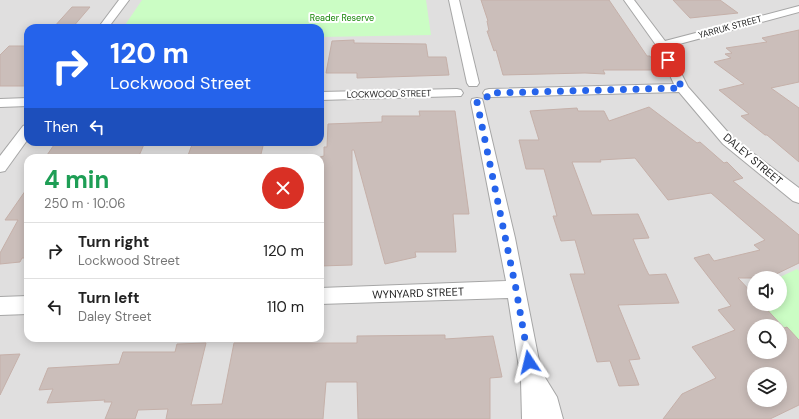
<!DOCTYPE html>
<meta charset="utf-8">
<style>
body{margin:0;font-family:"DM Sans",sans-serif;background:#f6f6f6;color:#222;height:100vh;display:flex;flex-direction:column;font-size:15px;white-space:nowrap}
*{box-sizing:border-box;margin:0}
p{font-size:13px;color:#767676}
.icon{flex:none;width:22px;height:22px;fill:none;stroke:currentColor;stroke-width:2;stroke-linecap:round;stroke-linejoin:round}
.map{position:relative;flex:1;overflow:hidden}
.drawer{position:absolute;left:24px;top:154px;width:300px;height:188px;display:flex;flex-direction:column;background:#fff;border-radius:12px;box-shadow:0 2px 10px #0003}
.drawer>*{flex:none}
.hud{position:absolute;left:24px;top:24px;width:300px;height:122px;border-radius:12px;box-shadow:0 2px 10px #0003;background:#2563eb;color:#fff;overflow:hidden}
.controls{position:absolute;left:747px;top:271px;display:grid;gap:8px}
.controls a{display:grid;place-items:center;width:40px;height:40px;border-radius:50%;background:#fff;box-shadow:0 2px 10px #0003;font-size:20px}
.pin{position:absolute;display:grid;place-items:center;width:34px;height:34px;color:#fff;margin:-17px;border-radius:8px;box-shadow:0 2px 6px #0006}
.me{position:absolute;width:44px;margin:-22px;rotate:350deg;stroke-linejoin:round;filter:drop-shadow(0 0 3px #0008)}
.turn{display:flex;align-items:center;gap:14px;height:84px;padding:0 20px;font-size:18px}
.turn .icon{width:52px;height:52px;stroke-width:2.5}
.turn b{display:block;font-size:28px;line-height:34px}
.then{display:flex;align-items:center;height:38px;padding:0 20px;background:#0003;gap:8px;font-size:15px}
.round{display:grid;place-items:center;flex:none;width:42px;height:42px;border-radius:21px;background:#f6f6f6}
.headline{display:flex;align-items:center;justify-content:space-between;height:68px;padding:0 20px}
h1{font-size:24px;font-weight:700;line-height:30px;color:#1e9e55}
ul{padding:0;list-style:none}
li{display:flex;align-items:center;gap:12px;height:56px;padding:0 20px;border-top:1px solid #e0e0e0}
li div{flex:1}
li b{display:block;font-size:15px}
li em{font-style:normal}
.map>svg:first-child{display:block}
.residential{fill:#e0dfdf;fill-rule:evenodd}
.park{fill:#cbfdc4}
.building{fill:#cbbeba;stroke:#c5b0a9;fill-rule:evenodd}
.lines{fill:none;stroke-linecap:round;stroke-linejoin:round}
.minor-casing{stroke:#a6a6a6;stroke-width:2}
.minor{fill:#fff;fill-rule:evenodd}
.route{stroke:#2563eb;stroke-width:7;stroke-dasharray:0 12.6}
.labels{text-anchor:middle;stroke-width:4;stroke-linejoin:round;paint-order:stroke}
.far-park-label{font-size:9px;fill:#148505;stroke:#fff}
.far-street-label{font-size:9px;fill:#222;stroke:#fff}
.street-label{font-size:11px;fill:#222;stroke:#fff}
</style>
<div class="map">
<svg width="799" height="419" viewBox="0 0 799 419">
<rect width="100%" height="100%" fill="#f2ede8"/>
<path class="residential" d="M0 0H799V419H0ZM28 28H320V142H28ZM28 158H320V338H28ZM754 278H780V304H754ZM754 326H780V352H754ZM754 374H780V400H754Z"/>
<g class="park">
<polygon points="142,0 426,0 431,35 320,37 320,28 123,28"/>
<polygon points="797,269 799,271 799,342 761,304 780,304 780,278 778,278"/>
</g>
<g class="building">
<polygon points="481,0 609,0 647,56 650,56 659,70 603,70 605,74 585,73 503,75 496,50 494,51 487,31 489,31 487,21 488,21"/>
<polygon points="673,0 720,0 738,13 690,18"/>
<polygon points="72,7 90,7 72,28 53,28"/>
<polygon points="799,30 799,82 771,88 799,108 799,162 767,135 765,135 741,116 749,114 719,90 744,84 714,62 731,58 725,54 732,53 726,48 767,42 762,38"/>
<polygon points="354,40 354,43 426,44 428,57 446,57 449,75 357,78 357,73 326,73 332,41"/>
<polygon points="9,46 28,46 28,86 0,86 0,55"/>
<path d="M649 107 697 143 700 142 724 163 727 162 743 178 733 181 799 235V263L768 278H738L754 295V304H762L784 328 787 327 799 340V405L770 419H663L682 394 716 378 692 347 735 330 718 310 731 306 694 258 709 254 714 261 760 250 754 245 765 240 711 193 668 200 635 158 600 160 601 162H572L592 215 638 214 649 238 633 239 645 267 649 275 666 274 679 303 618 305 640 359 629 360 639 385 619 386 610 361 597 362 570 274H585L575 240 561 241 553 216H557L544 169H526L519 140H539L530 111 577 108 578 111H604L609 121ZM754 326H780V352H754ZM754 374H780V400H754Z"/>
<polygon points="419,111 455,111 469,214 453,214 456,252 415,252 416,257 385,264 354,150 352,150 352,265 320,266 320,157 324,156 324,147 327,147 328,124 382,122 382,116 420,116"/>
<polygon points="56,142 145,142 138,158 45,158"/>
<polygon points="193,142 264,142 260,158 187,158"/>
<polygon points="28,187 28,258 22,258 20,262 0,264 0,253 18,220 5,220"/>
<polygon points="445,335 445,339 493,336 502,377 490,378 490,419 358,419 357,382 326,382 323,419 166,419 168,409 138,410 135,419 105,419 112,402 104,402 105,400 47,403 53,389 39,390 48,368 119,364 123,352 175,352 177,344 206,343 191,405 222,404 234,343 357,343 357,336"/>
<polygon points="20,354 0,395 0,355"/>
</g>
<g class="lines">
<g class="minor-casing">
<g id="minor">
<polygon points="119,0 129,0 108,28 98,28"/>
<polygon points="449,0 459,0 479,83 477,86 469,86 467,83"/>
<polygon points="624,0 634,0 665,41 799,6 799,12 668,47 688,87 733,138 799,188 799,203 793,201 723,144 679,92 489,97 485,96 483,93 485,90 489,89 674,84 656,45"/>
<polygon points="457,89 461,90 463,93 461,96 320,100 320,92"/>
<polygon points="28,98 28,106 0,107 0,99"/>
<polygon points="477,98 482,99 483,102 515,238 541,371 557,397 563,419 522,419 521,380 508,298 320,304 320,288 506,281 471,102 472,99"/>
<polygon points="28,124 28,139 5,171 0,172 0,156 23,126"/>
<polygon points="28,296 28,314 0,315 0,297"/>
</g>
</g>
<use href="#minor" class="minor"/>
</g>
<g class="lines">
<polyline class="route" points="529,362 516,289 477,102 486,99 489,93 682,88 668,60"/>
</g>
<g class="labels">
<g class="far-park-label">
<text x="342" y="21">Reader Reserve</text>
</g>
<g class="far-street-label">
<text transform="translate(730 27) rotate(-15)" y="3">YARRUK STREET</text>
<text transform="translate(389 94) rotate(-1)" y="3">LOCKWOOD STREET</text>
</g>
<g class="street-label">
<text transform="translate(753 159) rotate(40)" y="4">DALEY STREET</text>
<text transform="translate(418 293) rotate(-2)" y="4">WYNYARD STREET</text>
</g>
</g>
</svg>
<div class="controls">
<a><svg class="icon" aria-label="sound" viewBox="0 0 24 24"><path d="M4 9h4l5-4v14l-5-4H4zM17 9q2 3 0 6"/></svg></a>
<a><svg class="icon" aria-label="search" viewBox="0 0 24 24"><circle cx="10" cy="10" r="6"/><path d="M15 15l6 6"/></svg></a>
<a><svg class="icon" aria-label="layers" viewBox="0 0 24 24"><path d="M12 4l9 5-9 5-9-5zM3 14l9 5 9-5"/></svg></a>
</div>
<div class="pin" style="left:668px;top:60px;background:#d93025"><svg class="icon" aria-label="arrive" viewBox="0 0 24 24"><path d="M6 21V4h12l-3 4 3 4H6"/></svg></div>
<svg class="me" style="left:529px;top:362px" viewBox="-20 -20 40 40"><path d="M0-17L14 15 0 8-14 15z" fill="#2563eb" stroke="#fff" stroke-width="4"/></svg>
<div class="hud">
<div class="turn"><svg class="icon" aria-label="right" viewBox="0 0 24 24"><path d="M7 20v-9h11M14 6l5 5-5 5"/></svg><div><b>120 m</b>Lockwood Street</div></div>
<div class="then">Then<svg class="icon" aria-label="left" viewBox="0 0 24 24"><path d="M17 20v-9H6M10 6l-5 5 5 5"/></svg></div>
</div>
<section class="drawer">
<div class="headline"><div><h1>4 min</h1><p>250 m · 10:06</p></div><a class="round" style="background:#d93025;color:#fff"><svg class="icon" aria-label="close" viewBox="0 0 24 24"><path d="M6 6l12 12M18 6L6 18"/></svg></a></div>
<ul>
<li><svg class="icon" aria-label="right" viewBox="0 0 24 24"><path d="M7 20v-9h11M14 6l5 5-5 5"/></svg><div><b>Turn right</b><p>Lockwood Street</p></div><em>120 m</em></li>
<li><svg class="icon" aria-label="left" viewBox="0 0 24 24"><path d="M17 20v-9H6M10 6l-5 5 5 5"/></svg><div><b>Turn left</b><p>Daley Street</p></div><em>110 m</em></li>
</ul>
</section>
</div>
